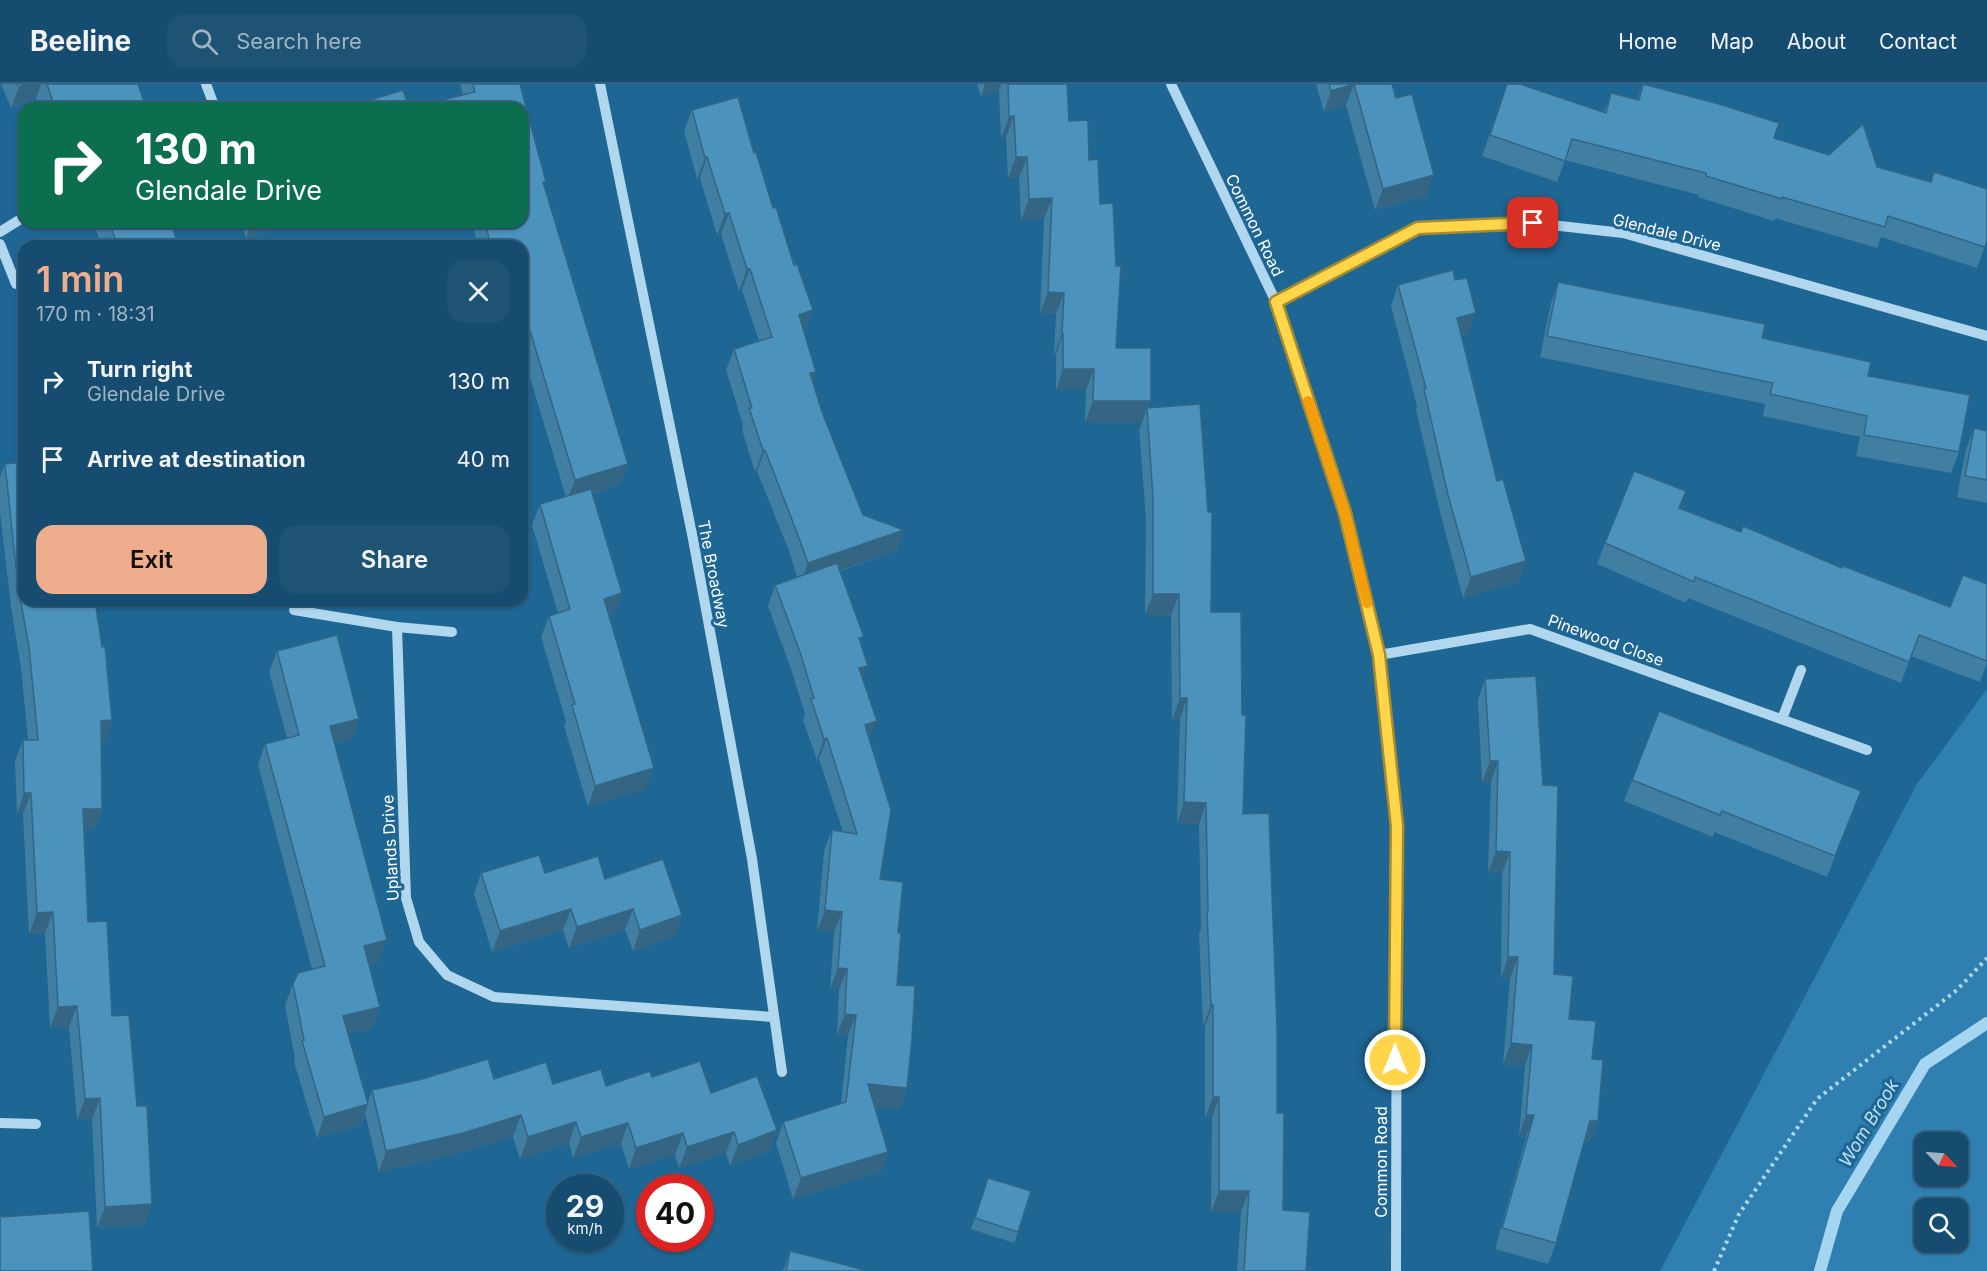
<!DOCTYPE html>
<meta charset="utf-8">
<style>
body{margin:0;font-family:Inter,sans-serif;background:#1f5374;color:#f1f3f6;height:100vh;display:flex;flex-direction:column;font-size:22px;white-space:nowrap}
*{box-sizing:border-box;margin:0}
p{font-size:20px;color:#9eb4c3}
.icon{flex:none;width:33px;height:33px;fill:none;stroke:currentColor;stroke-width:2;stroke-linecap:round;stroke-linejoin:round}
.map{position:relative;flex:1;overflow:hidden}
.details{position:absolute;left:18px;top:156px;width:510px;height:366px;display:flex;flex-direction:column;background:#164c6f;border-radius:18px;box-shadow:0 2px 4px #0004,0 0 0 2px #356382}
.details>*{flex:none}
.guide{position:absolute;left:18px;top:18px;width:510px;height:126px;border-radius:18px;box-shadow:0 2px 4px #0004,0 0 0 2px #356382;background:#0b6e4f;color:#fff;overflow:hidden}
.needle{width:39px;rotate:115deg}
.fabs{position:absolute;left:1914px;top:1048px;display:grid;gap:12px}
.fabs a{display:grid;place-items:center;width:54px;height:54px;border-radius:12px;background:#164c6f;box-shadow:0 2px 4px #0004,0 0 0 2px #356382;font-size:30px}
.speed{position:absolute;left:546px;top:1090px;display:flex;gap:12px;font-size:30px;font-weight:700;text-align:center}
.speed>*{display:grid;place-content:center;width:78px;height:78px;border-radius:50%;background:#164c6f;box-shadow:0 2px 4px #0004,0 0 0 2px #356382;line-height:1}
.speed small{font-size:15px;font-weight:400}
.speed .limit{border:9px solid #d22;background:#fff;color:#111}
.pin{position:absolute;display:grid;place-items:center;width:51px;height:51px;color:#fff;margin:-26px;border-radius:12px;box-shadow:0 3px 9px #0006}
.me{position:absolute;width:66px;margin:-33px;rotate:0deg;stroke-linejoin:round;filter:drop-shadow(0 0 4px #0008)}
.turn{display:flex;align-items:center;gap:21px;height:126px;padding:0 18px;font-size:27px}
.turn .icon{width:78px;height:78px;stroke-width:2.5}
.turn b{display:block;font-size:42px;line-height:51px}
.round{display:grid;place-items:center;flex:none;width:63px;height:63px;border-radius:18px;background:#1f5374}
.summary{display:flex;align-items:center;justify-content:space-between;height:102px;padding:0 18px}
h1{font-size:36px;font-weight:600;line-height:45px;color:#eead8d}
.action{display:flex;gap:12px;margin-top:auto;padding:12px 18px}
.action a{flex:1;height:69px;border-radius:18px;background:#eead8d;color:#111;font-size:24px;font-weight:600;line-height:69px;text-align:center}
.action a+a{background:#1f5374;color:#f1f3f6}
ul{padding:0;list-style:none}
li{display:flex;align-items:center;gap:18px;height:78px;padding:0 18px}
li div{flex:1}
li b{display:block;font-size:22px}
li em{font-style:normal}
header{display:flex;align-items:center;gap:36px;box-sizing:border-box;height:84px;padding:0 30px;background:#164c6f;border-bottom:2px solid #356382}
header strong{font-size:28px}
nav{display:flex;gap:33px;margin-inline-start:auto;font-size:21px}
.search{width:420px;height:54px;background:#1f5374;display:flex;align-items:center;gap:15px;box-sizing:border-box;padding:0 21px;border-radius:18px;color:#9eb4c3;font-size:22px}
.map>svg:first-child{display:block}
.green{fill:#2f80b0;fill-rule:evenodd}
.lines{fill:none;stroke-linecap:round;stroke-linejoin:round}
.stream{stroke:#a5d5f0;stroke-width:12}
.path{stroke:#b1d7ee;stroke-width:4;stroke-dasharray:3 4.5;stroke-linecap:butt}
.minor{stroke:#b1d7ee;stroke-width:10}
.wall{fill:#407ea2}
.shaded-wall{fill:#346684}
.building{fill:#4b92bc;stroke:#346684;stroke-width:1.5}
.route-casing{stroke:#a68a30;stroke-width:15}
.route{stroke:#ffd54a;stroke-width:10}
.slow{stroke:#f59e0b;stroke-width:10}
.labels{text-anchor:middle;stroke-width:6;stroke-linejoin:round;paint-order:stroke}
.street-label{font-size:16px;fill:#fff;stroke:#1e6694}
.water-label{font-size:18px;font-style:italic;fill:#bde1f5;stroke:#1e6694}
</style>
<header>
<strong>Beeline</strong>
<div class="search"><svg class="icon" aria-label="search" viewBox="0 0 24 24"><circle cx="10" cy="10" r="6"/><path d="M15 15l6 6"/></svg>Search here</div>
<nav><a>Home</a><a>Map</a><a>About</a><a>Contact</a></nav>
</header>
<div class="map">
<svg width="1987" height="1187" viewBox="0 0 1987 1187">
<rect width="100%" height="100%" fill="#1e6694"/>
<path class="green" d="M1987 605V1187H1660L1917 700ZM1924 1059H1958V1092H1924ZM1924 1125H1958V1158H1924Z"/>
<g class="lines">
<polyline class="stream" points="1820,1187 1837,1127 1925,980 1987,939"/>
<polyline class="path" points="1714,1187 1739,1130 1817,1015 1957,906 1987,874"/>
<g class="minor">
<polyline points="206,0 215,24"/>
<polyline points="600,0 693,455 752,775 782,988"/>
<polyline points="1171,0 1276,218 1345,429 1379,571 1397,742 1396,1187"/>
<polyline points="0,148 24,133"/>
<polyline points="0,160 16,200"/>
<polyline points="1276,218 1418,144 1533,139 1623,149 1987,252"/>
<polyline points="294,526 397,543 452,548"/>
<polyline points="397,543 406,814 419,858 447,891 494,913 773,933"/>
<polyline points="1379,571 1530,545 1867,666"/>
<polyline points="1782,635 1801,586"/>
<polyline points="0,1039 36,1040"/>
</g>
</g>
<g class="wall">
<polygon points="1,0 138,0 146,24 40,24 36,14 11,24"/>
<polygon points="460,0 520,0 544,103 628,380 620,401 592,410 614,530 609,532 646,705 588,723 564,642 566,637 541,553 549,532 558,529 532,441 540,420 566,413 522,267 522,162 478,162 472,138 522,138 463,11"/>
<polygon points="977,0 1067,0 1069,37 1089,76 1100,120 1116,264 1148,323 1211,528 1243,730 1277,1029 1283,1126 1306,1187 1237,1187 1241,1128 1211,1128 1212,1034 1205,1034 1205,942 1203,942 1199,849 1201,845 1199,740 1177,739 1180,635 1172,636 1171,532 1145,531 1146,435 1139,345 1142,339 1085,338 1086,306 1056,306 1056,271 1054,271 1056,230 1040,229 1044,135 1021,136 1019,94 1008,94 1006,53 1001,54 999,6 981,12"/>
<polygon points="1316,0 1392,0 1426,112 1375,126 1346,21 1324,28"/>
<polygon points="1507,0 1604,28 1611,9 1637,16 1643,0 1774,54 1829,71 1877,83 1987,156 1977,184 1881,153 1877,164 1775,134 1774,137 1698,113 1699,111 1565,76 1557,98 1482,72"/>
<polygon points="692,26 754,69 773,124 813,226 805,247 804,247 812,297 822,328 863,431 904,446 896,467 840,487 861,560 863,595 869,657 880,795 898,849 897,901 907,1004 899,1025 875,1022 888,1068 881,1088 793,1115 776,1059 783,1038 841,1020 848,951 837,951 839,906 830,905 834,848 817,847 824,767 832,746 843,748 819,675 817,676 803,636 805,630 792,588 768,522 775,501 797,493 789,467 757,387 755,388 742,346 743,341 726,286 734,265 759,257 742,206 739,207 721,150 717,151 700,94 697,95 684,47"/>
<polygon points="93,138 170,138 176,154 173,162 102,162"/>
<polygon points="241,138 300,138 246,154"/>
<polygon points="1558,198 1762,254 1868,292 1959,368 1951,389 1856,372 1860,353 1763,332 1765,320 1540,273 1551,219"/>
<polygon points="1398,201 1468,250 1462,252 1497,397 1526,477 1518,498 1463,514 1441,432 1416,326 1417,322 1391,222"/>
<polygon points="1974,344 1987,347 1987,419 1957,413 1966,365"/>
<polygon points="5,380 112,636 104,657 101,658 102,725 95,746 84,746 88,838 112,932 137,1022 152,1120 144,1141 97,1144 92,1035 77,1036 69,943 50,944 45,849 29,850 23,730 17,730 15,677 23,656 28,656 21,584 11,523 0,428 0,393"/>
<polygon points="1680,424 1741,448 1842,484 1950,523 1987,500 1987,579 1980,598 1911,572 1901,599 1688,514 1686,519 1597,480 1605,459"/>
<polygon points="277,567 359,635 351,656 335,660 379,877 369,880 380,923 372,944 348,950 368,1018 372,1006 494,995 553,1000 606,1002 652,993 711,1009 777,1046 769,1067 730,1082 726,1069 679,1084 675,1071 629,1085 621,1060 573,1074 569,1059 520,1075 513,1053 455,1070 379,1088 365,1029 361,1041 317,1054 294,978 295,975 285,921 293,900 312,885 258,681 265,660 287,654 269,588"/>
<polygon points="1485,595 1554,890 1569,935 1592,975 1590,1058 1584,1058 1556,1159 1548,1180 1495,1165 1526,1053 1519,1052 1525,982 1503,980 1510,894 1501,894 1502,789 1488,788 1491,698 1482,698 1478,616"/>
<polygon points="1632,696 1853,728 1827,793 1714,748 1713,753 1624,717"/>
<polygon points="481,789 545,789 605,795 675,852 633,867 625,846 569,864 563,846 492,868 474,810"/>
<polygon points="988,1094 1018,1148 1014,1159 971,1145"/>
<polygon points="790,1167 867,1187 783,1187"/>
</g>
<g class="shaded-wall">
<polygon points="26,0 41,0 36,14 11,24 19,3"/>
<polygon points="985,0 1001,0 999,6 981,12"/>
<polygon points="1354,0 1346,21 1324,28 1331,7"/>
<polygon points="1014,32 1006,53 1001,54 1009,33"/>
<polygon points="707,73 700,94 697,95 705,74"/>
<polygon points="1016,73 1027,73 1019,94 1008,94"/>
<polygon points="1434,91 1426,112 1375,126 1383,105"/>
<polygon points="1052,114 1044,135 1021,136 1029,115"/>
<polygon points="729,129 721,150 717,151 725,130"/>
<polygon points="252,138 300,138 246,154"/>
<polygon points="176,154 173,162 166,162 168,157"/>
<polygon points="747,185 750,185 742,206 739,207"/>
<polygon points="1048,208 1064,209 1056,230 1040,229"/>
<polygon points="813,226 805,247 791,252 799,231"/>
<polygon points="1476,229 1468,250 1450,255 1457,234"/>
<polygon points="1062,250 1063,250 1056,271 1054,271"/>
<polygon points="1063,285 1094,285 1086,306 1056,306"/>
<polygon points="816,288 808,309 810,289"/>
<polygon points="1093,317 1151,317 1147,327 1147,324 1142,339 1085,338"/>
<polygon points="763,366 765,366 757,387 755,388"/>
<polygon points="628,380 620,401 567,417 575,396"/>
<polygon points="904,446 896,467 800,500 808,479"/>
<polygon points="1526,477 1518,498 1463,514 1471,493"/>
<polygon points="622,509 614,530 596,536 604,515"/>
<polygon points="1153,510 1179,510 1171,532 1145,531"/>
<polygon points="868,582 860,602 859,584"/>
<polygon points="1180,614 1187,614 1180,635 1172,636"/>
<polygon points="359,635 351,656 323,663 330,642"/>
<polygon points="112,636 104,657 93,658 101,637"/>
<polygon points="877,637 869,657 865,641"/>
<polygon points="827,654 819,675 817,676 824,655"/>
<polygon points="1490,677 1498,677 1491,698 1482,698"/>
<polygon points="654,684 646,705 588,723 595,702"/>
<polygon points="1861,707 1853,728 1827,793 1835,772"/>
<polygon points="24,709 31,709 23,730 17,730"/>
<polygon points="1184,718 1206,719 1199,740 1177,739"/>
<polygon points="83,725 102,725 95,746 75,747"/>
<polygon points="1496,767 1510,768 1502,789 1488,788"/>
<polygon points="571,825 563,846 492,868 500,847"/>
<polygon points="633,825 625,846 569,864 577,843"/>
<polygon points="825,826 842,828 834,848 817,847"/>
<polygon points="53,828 45,849 29,850 37,829"/>
<polygon points="682,831 675,852 633,867 640,846"/>
<polygon points="387,856 379,877 356,883 364,862"/>
<polygon points="1508,873 1518,873 1510,894 1501,894"/>
<polygon points="838,884 847,885 839,906 830,905"/>
<polygon points="1211,921 1213,921 1205,942 1203,942"/>
<polygon points="77,922 69,943 50,944 58,923"/>
<polygon points="380,923 372,944 336,953 343,932"/>
<polygon points="845,930 856,931 848,951 837,951"/>
<polygon points="1511,959 1532,961 1525,982 1503,980"/>
<polygon points="868,1000 907,1004 899,1025 861,1021"/>
<polygon points="1213,1013 1219,1013 1212,1034 1205,1034"/>
<polygon points="100,1014 92,1035 77,1036 85,1015"/>
<polygon points="368,1020 361,1041 317,1054 324,1033"/>
<polygon points="521,1031 513,1053 455,1070 379,1088 386,1067"/>
<polygon points="1526,1031 1534,1031 1526,1053 1519,1052"/>
<polygon points="1590,1037 1598,1037 1590,1058 1583,1058"/>
<polygon points="576,1038 569,1059 520,1075 528,1053"/>
<polygon points="628,1039 621,1060 573,1074 581,1053"/>
<polygon points="777,1046 769,1067 730,1082 738,1061"/>
<polygon points="734,1048 726,1069 679,1084 687,1063"/>
<polygon points="683,1049 675,1071 629,1085 636,1064"/>
<polygon points="888,1068 881,1088 793,1115 801,1094"/>
<polygon points="1219,1107 1249,1107 1241,1128 1211,1128"/>
<polygon points="152,1120 144,1141 97,1144 105,1123"/>
</g>
<g class="building">
<polygon points="17,0 26,0 19,3"/>
<polygon points="47,0 138,0 146,24 55,24"/>
<polygon points="473,0 520,0 546,98 543,98 628,380 575,396 525,230 522,231 522,162 491,162 485,138 522,138 522,24 410,24 475,8"/>
<polygon points="1008,0 1067,0 1069,37 1088,36 1089,76 1098,75 1100,120 1113,119 1116,182 1121,182 1116,264 1151,264 1151,317 1093,317 1094,285 1063,285 1063,250 1062,250 1064,209 1048,208 1052,114 1029,115 1027,73 1016,73 1014,32 1009,33"/>
<polygon points="1329,0 1392,0 1396,14 1412,10 1434,91 1383,105 1354,0 1331,7"/>
<polygon points="1507,0 1520,0 1606,29 1611,9 1639,16 1643,0 1719,20 1779,39 1774,54 1829,71 1863,40 1877,83 1931,98 1934,88 1987,105 1987,156 1985,163 1888,132 1885,143 1782,113 1782,115 1706,92 1706,89 1572,55 1565,77 1490,51"/>
<polygon points="403,6 409,24 345,24"/>
<polygon points="738,13 754,69 756,68 773,124 776,123 794,181 797,180 813,226 799,231 816,288 810,289 822,328 863,431 904,446 808,479 796,446 765,366 763,366 749,324 752,324 734,265 772,253 750,185 747,185 729,129 725,130 707,73 705,74 692,26"/>
<polygon points="109,138 170,138 176,154 168,157 169,162 118,162"/>
<polygon points="1453,186 1455,196 1467,194 1476,229 1457,234 1497,397 1503,395 1526,477 1471,493 1448,411 1424,305 1426,304 1398,201"/>
<polygon points="1558,198 1765,240 1762,254 1871,278 1868,292 1970,311 1959,368 1864,351 1867,332 1770,310 1773,299 1547,252"/>
<polygon points="1200,320 1208,428 1212,428 1211,528 1241,528 1242,631 1246,631 1243,730 1269,729 1277,944 1277,1029 1284,1029 1283,1126 1310,1128 1306,1187 1244,1187 1249,1107 1219,1107 1219,1013 1213,1013 1213,921 1211,921 1207,828 1208,828 1206,719 1184,718 1187,614 1180,614 1179,510 1153,510 1153,414 1147,324"/>
<polygon points="1974,344 1987,347 1987,396 1965,392"/>
<polygon points="24,378 24,516 95,516 102,563 105,562 112,636 101,637 102,725 83,725 88,838 107,837 112,932 129,931 137,1022 147,1022 152,1120 105,1123 100,1014 85,1015 77,922 58,923 53,828 37,829 31,709 24,709 23,656 38,656 29,563 18,502 5,380"/>
<polygon points="1634,387 1686,407 1679,424 1741,448 1743,442 1842,484 1843,482 1950,523 1963,491 1987,500 1987,577 1919,551 1909,578 1695,493 1694,498 1605,459"/>
<polygon points="591,405 622,509 604,515 654,684 595,702 572,621 575,620 549,532 570,525 540,420"/>
<polygon points="837,479 864,553 859,554 868,582 859,584 877,637 865,641 891,726 880,795 903,798 898,849 901,849 897,901 915,902 912,955 907,1004 868,1000 888,1068 801,1094 783,1038 846,1018 856,931 845,930 847,885 838,884 842,828 825,826 832,746 857,750 827,654 824,655 811,615 814,614 800,568 775,501"/>
<polygon points="337,551 359,635 330,642 387,856 364,862 380,923 343,932 368,1020 324,1033 302,957 304,956 293,900 298,889 325,882 265,660 299,651 277,567"/>
<polygon points="1536,592 1543,701 1558,702 1554,890 1573,892 1569,935 1596,937 1592,975 1603,976 1598,1037 1590,1037 1556,1159 1502,1144 1534,1031 1526,1031 1532,961 1511,959 1518,873 1508,873 1510,768 1496,767 1498,677 1490,677 1485,595"/>
<polygon points="1659,627 1861,707 1835,772 1722,727 1720,731 1632,696"/>
<polygon points="539,771 545,789 598,772 605,795 663,775 682,831 640,846 633,825 577,843 571,825 500,847 481,789"/>
<polygon points="488,975 494,995 546,978 553,1000 601,985 606,1002 650,987 652,993 700,977 711,1009 757,992 777,1046 738,1061 734,1048 687,1063 683,1049 636,1064 628,1039 581,1053 576,1038 528,1053 521,1031 463,1049 386,1067 372,1006 422,995"/>
<polygon points="988,1094 1031,1107 1018,1148 975,1134"/>
<polygon points="89,1127 93,1187 0,1187 0,1131 2,1131 2,1133"/>
<polygon points="790,1167 846,1181 867,1187 786,1187"/>
</g>
<g class="lines">
<g class="route-casing">
<polyline id="route" points="1395,976 1397,742 1379,571 1345,429 1276,218 1418,144 1533,139"/>
</g>
<use href="#route" class="route"/>
<polyline class="slow" points="1308,317 1345,429 1367,519"/>
</g>
<g class="labels">
<g class="street-label">
<text transform="translate(1255 141) rotate(64)" y="6">Common Road</text>
<text transform="translate(1667 148) rotate(14)" y="6">Glendale Drive</text>
<text transform="translate(714 490) rotate(79)" y="6">The Broadway</text>
<text transform="translate(1606 556) rotate(20)" y="6">Pinewood Close</text>
<text transform="translate(390 764) rotate(-93)" y="6">Uplands Drive</text>
<text transform="translate(1381 1078) rotate(-90)" y="6">Common Road</text>
</g>
<g class="water-label">
<text transform="translate(1869 1039) rotate(-59)" y="6">Wom Brook</text>
</g>
</g>
</svg>
<div class="fabs">
<a><svg class="needle" viewBox="-14 -14 28 28"><path d="M0-13l5 13h-10z" fill="#e53935"/><path d="M0 13l5-13h-10z" fill="#9eb4c3"/></svg></a>
<a><svg class="icon" aria-label="search" viewBox="0 0 24 24"><circle cx="10" cy="10" r="6"/><path d="M15 15l6 6"/></svg></a>
</div>
<div class="speed"><div>29<small>km/h</small></div><div class="limit">40</div></div>
<div class="pin" style="left:1533px;top:139px;background:#d93025"><svg class="icon" aria-label="arrive" viewBox="0 0 24 24"><path d="M6 21V4h12l-3 4 3 4H6"/></svg></div>
<svg class="me" style="left:1395px;top:976px" viewBox="-20 -20 40 40"><circle r="17" fill="#ffd54a" stroke="#fff" stroke-width="3"/><path d="M0-11L8 9 0 5-8 9z" fill="#fff"/></svg>
<div class="guide">
<div class="turn"><svg class="icon" aria-label="right" viewBox="0 0 24 24"><path d="M7 20v-9h11M14 6l5 5-5 5"/></svg><div><b>130 m</b>Glendale Drive</div></div>
</div>
<section class="details">
<div class="summary"><div><h1>1 min</h1><p>170 m · 18:31</p></div><a class="round"><svg class="icon" aria-label="close" viewBox="0 0 24 24"><path d="M6 6l12 12M18 6L6 18"/></svg></a></div>
<ul>
<li><svg class="icon" aria-label="right" viewBox="0 0 24 24"><path d="M7 20v-9h11M14 6l5 5-5 5"/></svg><div><b>Turn right</b><p>Glendale Drive</p></div><em>130 m</em></li>
<li><svg class="icon" aria-label="arrive" viewBox="0 0 24 24"><path d="M6 21V4h12l-3 4 3 4H6"/></svg><div><b>Arrive at destination</b></div><em>40 m</em></li>
</ul>
<div class="action"><a>Exit</a><a>Share</a></div>
</section>
</div>
